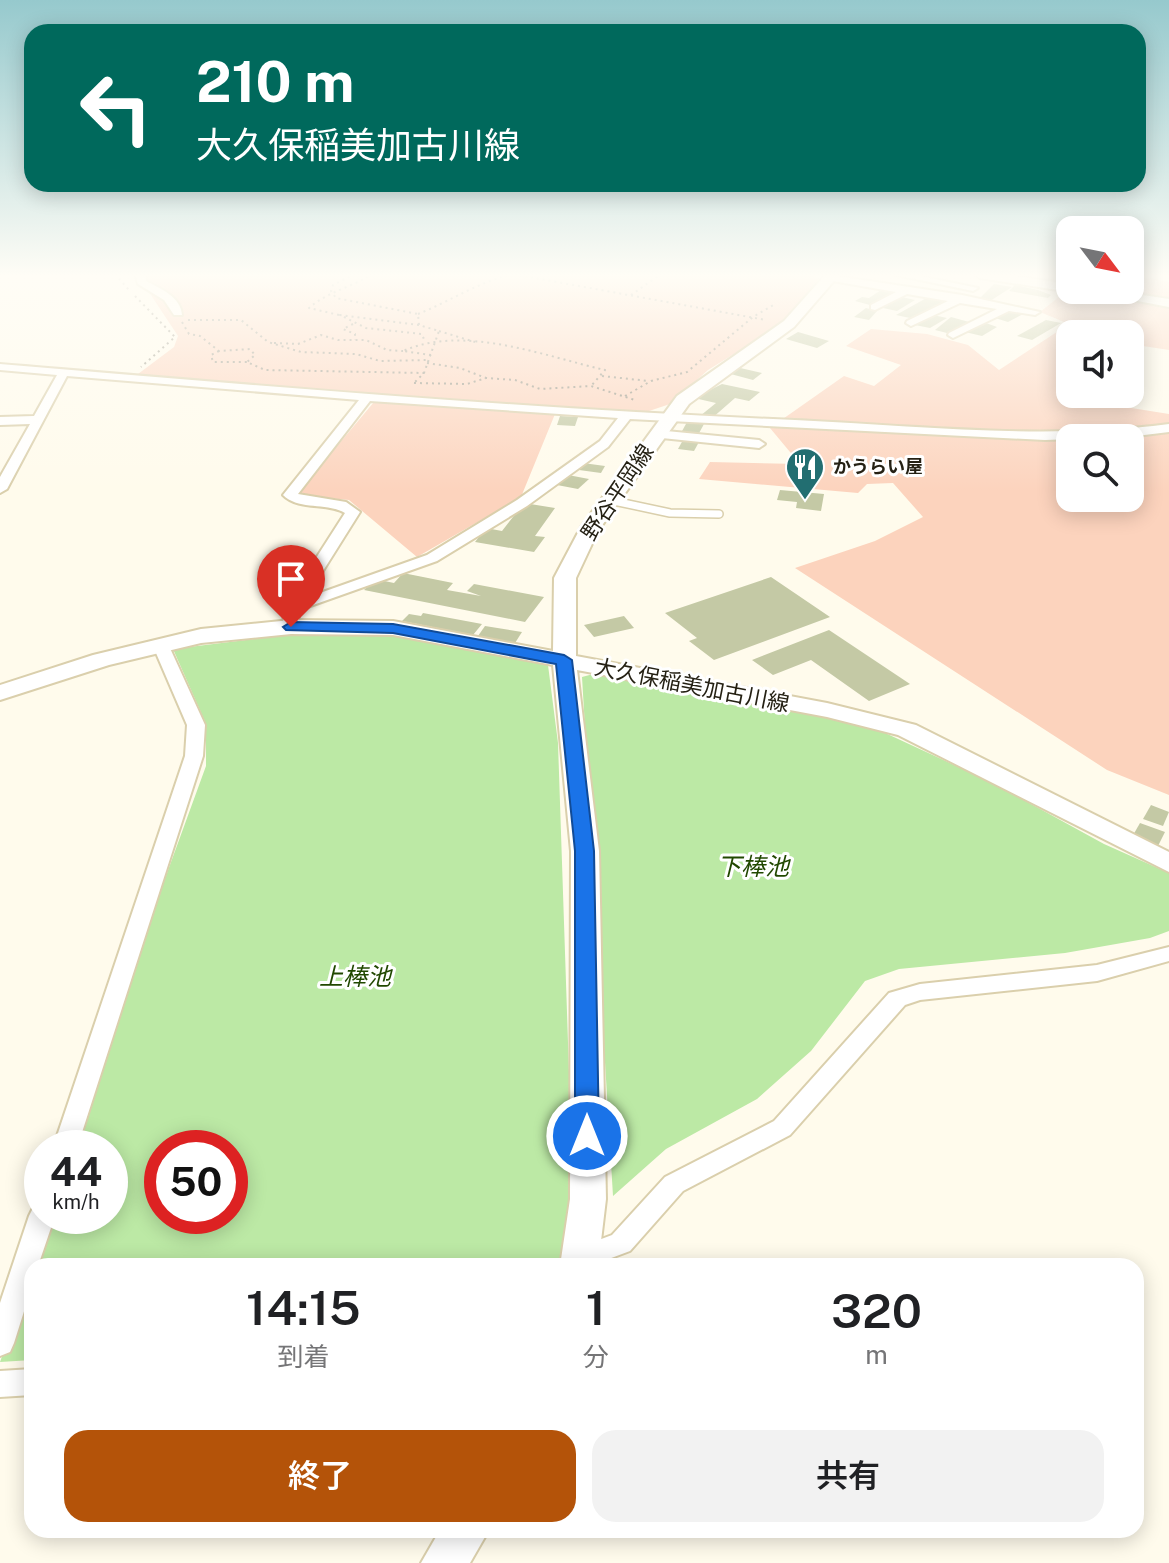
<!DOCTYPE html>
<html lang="ja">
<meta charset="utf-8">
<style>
body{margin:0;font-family:"Public Sans","Noto Sans JP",sans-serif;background:#f2f2f2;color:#202124;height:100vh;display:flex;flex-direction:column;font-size:30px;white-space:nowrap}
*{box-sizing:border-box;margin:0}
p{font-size:26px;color:#757577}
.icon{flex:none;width:44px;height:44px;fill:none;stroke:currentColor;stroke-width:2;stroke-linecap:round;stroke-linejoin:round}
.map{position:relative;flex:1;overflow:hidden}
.drawer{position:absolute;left:24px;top:1258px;width:1120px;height:280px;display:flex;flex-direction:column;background:#fff;border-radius:24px;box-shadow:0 4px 20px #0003}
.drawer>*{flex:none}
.banner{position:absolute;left:24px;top:24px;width:1122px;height:168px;border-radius:24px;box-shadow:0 4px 20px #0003;background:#00695c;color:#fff;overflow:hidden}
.needle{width:52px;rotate:122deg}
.tools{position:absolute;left:1056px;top:216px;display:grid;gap:16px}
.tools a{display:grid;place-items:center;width:88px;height:88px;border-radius:16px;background:#fff;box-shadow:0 4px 20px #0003;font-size:40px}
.speed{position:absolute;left:24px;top:1130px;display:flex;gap:16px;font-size:40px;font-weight:700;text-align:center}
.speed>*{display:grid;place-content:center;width:104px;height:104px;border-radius:50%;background:#fff;box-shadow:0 4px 20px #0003;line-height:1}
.speed small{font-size:20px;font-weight:400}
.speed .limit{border:12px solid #d22;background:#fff;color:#111}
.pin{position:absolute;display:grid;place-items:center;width:68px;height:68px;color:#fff;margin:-82px -34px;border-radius:50% 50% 50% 0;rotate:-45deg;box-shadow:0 0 8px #0007}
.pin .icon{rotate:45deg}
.me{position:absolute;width:88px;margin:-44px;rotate:0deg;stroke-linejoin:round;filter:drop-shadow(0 0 6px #0008)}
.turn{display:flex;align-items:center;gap:28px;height:168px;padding:0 40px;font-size:36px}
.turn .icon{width:104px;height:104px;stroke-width:2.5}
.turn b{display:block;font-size:56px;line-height:68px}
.eta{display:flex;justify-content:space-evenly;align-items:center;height:136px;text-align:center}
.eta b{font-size:48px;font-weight:600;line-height:56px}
.cta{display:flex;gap:16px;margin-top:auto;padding:16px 40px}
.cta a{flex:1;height:92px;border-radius:24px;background:#b45309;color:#fff;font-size:32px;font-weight:600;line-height:92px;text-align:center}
.cta a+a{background:#f2f2f2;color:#202124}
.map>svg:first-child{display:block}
.green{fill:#fcd3bd;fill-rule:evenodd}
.water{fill:#bce9a5;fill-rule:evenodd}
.building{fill:#c4c9a5}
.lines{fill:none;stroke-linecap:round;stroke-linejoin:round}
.service-casing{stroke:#dacfac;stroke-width:10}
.minor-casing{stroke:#dacfac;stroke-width:4}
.tertiary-casing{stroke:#dacfac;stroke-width:4}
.secondary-casing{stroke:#dacfac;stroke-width:4}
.path{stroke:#999587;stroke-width:2;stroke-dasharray:2 4;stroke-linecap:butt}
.service{stroke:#fff;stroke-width:7}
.minor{fill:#fff;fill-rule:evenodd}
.tertiary{fill:#fff;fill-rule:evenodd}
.secondary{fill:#fff;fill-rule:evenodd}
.route{fill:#1a73e8;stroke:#114b97;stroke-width:2}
.labels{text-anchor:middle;stroke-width:6;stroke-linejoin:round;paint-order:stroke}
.far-poi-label{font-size:18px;font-weight:bold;fill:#252114;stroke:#fff;text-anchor:start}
.street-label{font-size:22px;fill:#252114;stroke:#fff}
.water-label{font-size:24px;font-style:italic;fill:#214800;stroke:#fff}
</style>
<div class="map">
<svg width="1169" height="1563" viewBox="0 0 1169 1563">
<rect width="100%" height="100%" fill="#fffbec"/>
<g class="green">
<polygon points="137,274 807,274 819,278 784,323 708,370 670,404 637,415 134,377 174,347 178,336"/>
<path d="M1130 274 1169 282V350L1130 344V334H1070V382L1056 396 1169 414V795L1107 770 795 568 875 541 923 517 893 483 867 484 858 493 699 479 710 462 800 464 770 428 844 376 874 386 901 365 846 346 871 329 927 334 968 345 999 370 1069 324 1040 312 1070 288 1130 290ZM1070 438H1130V498H1070Z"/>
<polygon points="374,402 555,414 521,497 417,557 349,500 296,495"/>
</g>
<g class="water">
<path d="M317 631 405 634 533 659 548 665 558 743 573 1192 570 1230 560 1266H35L53 1216H110V1148H78L159 895 206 766V724L173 649ZM162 1148H230V1216H162Z"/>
<polygon points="597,673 810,714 883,732 991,782 1104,844 1169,873 1169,931 1150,938 1065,953 899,969 865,981 811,1051 757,1099 666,1149 613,1196 582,677"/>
<polygon points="32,1273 32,1360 0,1362"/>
</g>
<g class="building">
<polygon points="994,284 1012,287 990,301 978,300"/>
<polygon points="1015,285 1038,290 1051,295 1048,298 1009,291"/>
<polygon points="884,288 898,290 870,305 855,301 862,297 869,298"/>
<polygon points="930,296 947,300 910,318 896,315"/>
<polygon points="902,297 915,300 897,311 883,308"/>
<polygon points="866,308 877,311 869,320 854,317"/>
<polygon points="1007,309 1025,313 1008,322 995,318"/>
<polygon points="933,315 947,318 930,328 915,325"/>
<polygon points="951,317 969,322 947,333 935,330"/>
<polygon points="1046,320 1061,323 1032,340 1017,336"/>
<polygon points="986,323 997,327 982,336 965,332"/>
<polygon points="798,332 829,341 817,348 786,339"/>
<polygon points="736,367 762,373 753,380 727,373"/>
<polygon points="722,384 760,392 749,401 735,398 711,419 700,416 716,403 694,398"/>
<polygon points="560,416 578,417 575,426 557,425"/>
<polygon points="687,422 704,424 698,435 681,433"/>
<polygon points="683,440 699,442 694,451 678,449"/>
<polygon points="583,463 605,466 601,473 579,470"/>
<polygon points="568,475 589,479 578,489 557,485"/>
<polygon points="780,490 824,494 821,511 796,508 797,502 777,500"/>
<polygon points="524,503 555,508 535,536 545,537 534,552 475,542 486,528 502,531"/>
<polygon points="403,573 453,583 447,590 481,596 467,591 474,584 544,597 525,622 364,590 375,579 394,583"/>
<polygon points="771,577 830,617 714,660 689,641 697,638 665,613"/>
<polygon points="423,613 482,624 473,635 402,621 409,614 421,616"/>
<polygon points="624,616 634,628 594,637 584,625"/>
<polygon points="485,626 522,632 515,643 478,636"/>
<polygon points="829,630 910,684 869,701 811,660 773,675 752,660"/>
<polygon points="1151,805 1169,812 1163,826 1143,819"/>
<polygon points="1140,823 1165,832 1158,846 1132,837"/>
</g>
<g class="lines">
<g class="service-casing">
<polyline id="service" points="609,500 670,513 719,514"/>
</g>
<g class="minor-casing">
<g id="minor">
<path d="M135 274H145L146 281C161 289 181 297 182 315H174L164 300 138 284Z"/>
<polygon points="891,274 910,274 978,288 973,291"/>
<polygon points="830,275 962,295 1040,312 1035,315 1009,311 953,338 948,335 949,333 997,309 960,303 911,326 906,323 907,321 948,301 907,294 875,310 871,309 871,305 896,292 827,280 827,276"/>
<path d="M0 364C265 386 530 409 795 420 920 426 1044 440 1169 424V432L1128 437 1045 440 630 419 608 447 527 506 437 561 299 610V627L291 632 283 627 284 608 345 513C327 502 299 511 283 495L359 400 67 376 7 489 0 493V477L30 424 0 425V417L34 416 57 375 0 370ZM370 401 618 418 600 441 517 500 427 555 306 598 360 512 346 502 298 494Z"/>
<polygon points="656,430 759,440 765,444 759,448 652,437 652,431"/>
<polygon points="161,641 169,646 205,725 203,756 77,1148 53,1148 185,756 187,725 153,646"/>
<polygon points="1169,947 1169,961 1097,981 920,1000 905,1005 790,1135 683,1191 630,1251 590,1266 572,1266 568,1258 572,1250 612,1235 665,1177 774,1121 889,993 920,984 1097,965"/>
<polygon points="42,1205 42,1216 55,1216 38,1266 32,1266 32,1286 14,1343 10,1352 0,1356 0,1303 29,1216 33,1208"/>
<polygon points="32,1369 32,1395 0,1397 0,1371"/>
</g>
</g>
<g class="tertiary-casing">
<g id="tertiary">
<polygon points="974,274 1000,274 1070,284 1070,290 1075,290 1070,292 980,278"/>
<polygon points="1080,290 1110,290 1169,299 1169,307"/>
</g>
</g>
<g class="secondary-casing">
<g id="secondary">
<polygon points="826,274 840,274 794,327 689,404 598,531 576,578 576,656 827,703 916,725 1169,852 1169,872 898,735 827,717 577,670 599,851 606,1199 598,1266 560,1266 570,1199 571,851 553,665 393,635 291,634 201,643 109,665 0,700 0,685 93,655 201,629 291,620 393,621 553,651 554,578 581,527 677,396 784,321"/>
<polygon points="440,1530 489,1530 470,1563 421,1563"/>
</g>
</g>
<g class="path">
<polyline points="115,274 129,290"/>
<polyline points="355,274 333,285 331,291 336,298 418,314 419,325 439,331 424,373 415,382"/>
<polyline points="513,274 766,320"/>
<polyline points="631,295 661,274"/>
<polyline points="135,296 175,337 141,367"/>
<path d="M418 314C451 301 481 280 515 274"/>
<path d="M339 315 309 308C328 291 351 288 372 274"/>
<polyline points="188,320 241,320 268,342 301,352 356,354 380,361 427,360"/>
<polyline points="182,322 189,334 200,336 219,351 250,349 255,355 247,362 265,370 424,373"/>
<polyline points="353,324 343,329 355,334 355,340"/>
<polyline points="419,325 340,315 366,328 422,334 425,342"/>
<polyline points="439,331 475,342"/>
<polyline points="274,343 298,344 321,335 338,340 366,340 387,350 403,351"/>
<polyline points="219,351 211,355 213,362 247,362"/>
<path d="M431 355 403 351C464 324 544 356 605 370L591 386"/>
<polyline points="427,363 460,368 486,378"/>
<polyline points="602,376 649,381"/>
<polyline points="414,383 467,384 486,378 515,380 540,389 591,386 635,400"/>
<polyline points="625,396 651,381 687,372 753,317 775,304"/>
</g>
<use href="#service" class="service"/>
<use href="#minor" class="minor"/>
<use href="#tertiary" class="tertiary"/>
<use href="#secondary" class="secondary"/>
</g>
<linearGradient id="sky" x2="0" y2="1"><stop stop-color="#96c9cd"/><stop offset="0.56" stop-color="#fffdf6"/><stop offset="1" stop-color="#fffdf6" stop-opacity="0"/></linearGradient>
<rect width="1169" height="492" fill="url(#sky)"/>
<polygon class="route" points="291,622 393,624 564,655 572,660 594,851 599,1136 596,1143 587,1146 579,1143 575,1136 575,851 556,664 393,633 286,630 283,627"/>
<defs>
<g id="restaurant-pin" transform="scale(2)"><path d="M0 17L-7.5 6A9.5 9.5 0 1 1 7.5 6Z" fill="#226e71" stroke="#fff"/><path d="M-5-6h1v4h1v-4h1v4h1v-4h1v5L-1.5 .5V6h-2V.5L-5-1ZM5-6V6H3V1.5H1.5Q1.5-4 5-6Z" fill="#fff"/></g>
</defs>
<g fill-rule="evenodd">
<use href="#restaurant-pin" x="805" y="467"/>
</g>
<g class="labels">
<g class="far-poi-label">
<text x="833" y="473">かうらい屋</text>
</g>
<g class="street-label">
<text transform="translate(617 492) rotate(-56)" y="8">野谷平岡線</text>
<text transform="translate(692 685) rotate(11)" y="8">大久保稲美加古川線</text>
</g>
<g class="water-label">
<text x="753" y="875">下棒池</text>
<text x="355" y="985">上棒池</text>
</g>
</g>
</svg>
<div class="tools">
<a><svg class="needle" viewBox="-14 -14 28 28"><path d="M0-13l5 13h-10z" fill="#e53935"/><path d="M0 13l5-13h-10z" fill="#757577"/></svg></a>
<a><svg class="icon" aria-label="sound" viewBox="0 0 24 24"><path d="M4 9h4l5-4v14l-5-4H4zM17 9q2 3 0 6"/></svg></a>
<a><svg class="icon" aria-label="search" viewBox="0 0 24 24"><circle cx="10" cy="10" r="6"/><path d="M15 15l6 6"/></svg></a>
</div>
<div class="speed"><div>44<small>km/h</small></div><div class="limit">50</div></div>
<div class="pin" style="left:291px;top:627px;background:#d93025"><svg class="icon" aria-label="arrive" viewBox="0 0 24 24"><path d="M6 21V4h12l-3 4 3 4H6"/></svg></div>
<svg class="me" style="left:587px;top:1136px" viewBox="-20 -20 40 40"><circle r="17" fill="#1a73e8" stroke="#fff" stroke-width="3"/><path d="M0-11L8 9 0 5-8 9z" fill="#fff"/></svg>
<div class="banner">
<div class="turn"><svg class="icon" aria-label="left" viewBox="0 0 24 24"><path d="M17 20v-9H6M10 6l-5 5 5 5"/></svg><div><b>210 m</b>大久保稲美加古川線</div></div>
</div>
<section class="drawer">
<div class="eta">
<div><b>14:15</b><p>到着</p></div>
<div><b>1</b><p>分</p></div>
<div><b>320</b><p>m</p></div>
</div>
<div class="cta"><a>終了</a><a>共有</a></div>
</section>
</div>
